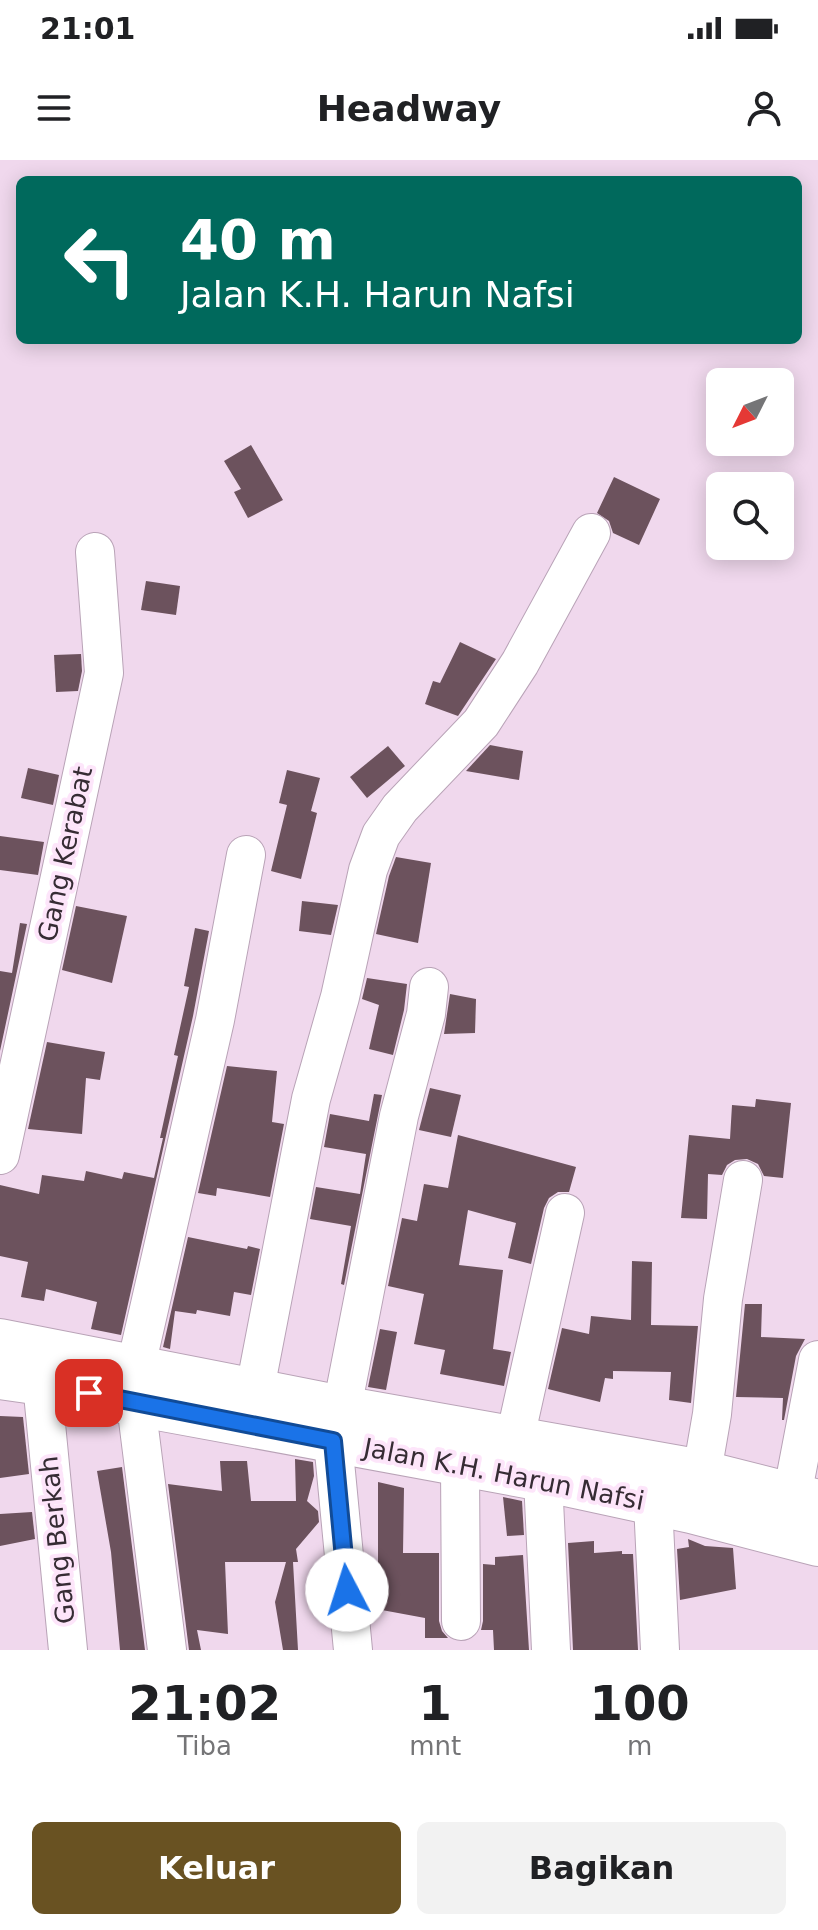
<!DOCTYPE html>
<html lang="id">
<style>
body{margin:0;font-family:"DejaVu Sans",sans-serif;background:#f2f2f2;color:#202124;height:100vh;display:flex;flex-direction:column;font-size:30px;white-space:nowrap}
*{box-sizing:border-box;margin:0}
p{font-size:26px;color:#757577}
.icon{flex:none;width:44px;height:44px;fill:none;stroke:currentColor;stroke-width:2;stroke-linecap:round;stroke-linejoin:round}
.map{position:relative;height:1490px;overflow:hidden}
.drawer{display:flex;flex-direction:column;background:#fff;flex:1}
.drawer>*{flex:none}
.banner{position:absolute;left:16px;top:16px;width:786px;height:168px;border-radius:12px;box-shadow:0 4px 20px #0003;background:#00695c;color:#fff;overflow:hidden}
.needle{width:52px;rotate:228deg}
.buttons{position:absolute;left:706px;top:208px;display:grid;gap:16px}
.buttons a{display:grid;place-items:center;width:88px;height:88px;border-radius:12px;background:#fff;box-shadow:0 4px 20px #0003;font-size:40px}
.pin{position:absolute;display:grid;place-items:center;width:68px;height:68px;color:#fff;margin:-34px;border-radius:16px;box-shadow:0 4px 12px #0006}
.me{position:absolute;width:88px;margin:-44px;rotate:355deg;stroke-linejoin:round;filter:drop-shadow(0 0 6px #0008)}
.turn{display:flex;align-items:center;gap:28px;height:168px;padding:0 32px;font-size:36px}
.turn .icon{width:104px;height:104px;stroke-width:2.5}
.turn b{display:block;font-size:56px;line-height:68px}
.eta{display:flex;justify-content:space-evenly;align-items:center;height:136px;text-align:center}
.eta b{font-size:48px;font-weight:700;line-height:56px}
.primary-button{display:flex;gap:16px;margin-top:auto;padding:16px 32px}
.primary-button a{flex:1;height:92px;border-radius:12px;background:#695222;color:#fff;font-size:32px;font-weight:700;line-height:92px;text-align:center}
.primary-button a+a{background:#f2f2f2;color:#202124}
.status{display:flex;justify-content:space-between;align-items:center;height:56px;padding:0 40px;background:#fff;direction:ltr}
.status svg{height:22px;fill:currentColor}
header{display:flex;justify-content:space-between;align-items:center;height:104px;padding:0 32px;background:#fff;font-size:36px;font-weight:700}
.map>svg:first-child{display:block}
.building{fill:#6c525d}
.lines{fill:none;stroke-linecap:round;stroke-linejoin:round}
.minor-casing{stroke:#b9a3b7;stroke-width:40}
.major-casing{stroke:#b9a3b7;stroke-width:46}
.minor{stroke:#fff;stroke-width:38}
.major{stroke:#fff;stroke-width:44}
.route-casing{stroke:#114b97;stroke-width:20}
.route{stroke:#1a73e8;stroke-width:14}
.labels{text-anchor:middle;stroke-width:8;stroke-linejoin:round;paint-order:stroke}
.street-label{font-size:26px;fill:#362c34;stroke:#fde5fa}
</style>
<div class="status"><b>21:01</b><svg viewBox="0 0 49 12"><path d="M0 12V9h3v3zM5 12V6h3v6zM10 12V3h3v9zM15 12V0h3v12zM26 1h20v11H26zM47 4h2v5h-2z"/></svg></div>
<header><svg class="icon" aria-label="menu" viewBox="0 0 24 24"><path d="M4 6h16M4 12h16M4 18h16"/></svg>Headway<svg class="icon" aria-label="person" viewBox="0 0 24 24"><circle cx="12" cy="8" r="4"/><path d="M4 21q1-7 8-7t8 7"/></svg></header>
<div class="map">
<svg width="818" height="1490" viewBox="0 0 818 1490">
<rect width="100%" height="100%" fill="#f0d8ed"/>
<g class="building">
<polygon points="251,285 283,340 248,358 234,332 241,329 224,301"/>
<polygon points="614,317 660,339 639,385 613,373 609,361 597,353"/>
<polygon points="146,421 180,426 176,455 141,450"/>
<polygon points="460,482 496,499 458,556 425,544 433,521 440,523"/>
<polygon points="81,494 82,511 78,531 56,532 54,495"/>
<polygon points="490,585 523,591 519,620 466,611"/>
<polygon points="388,586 405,606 367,638 350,617"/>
<polygon points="28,608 59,615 53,645 21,638"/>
<polygon points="287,610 320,618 311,651 317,653 301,719 271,711 287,645 279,643"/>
<polygon points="0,676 44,682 38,715 0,710"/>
<polygon points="396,697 431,703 418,783 376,774 389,716"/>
<polygon points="302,741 338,745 331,775 299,771"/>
<polygon points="76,746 127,756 112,823 62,810"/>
<polygon points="20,763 27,764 0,891 0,811 12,813"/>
<polygon points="195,768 209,771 193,856 121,1175 91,1169 97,1142 46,1129 44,1141 21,1137 28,1102 0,1096 0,1025 39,1034 42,1015 84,1021 86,1011 122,1019 124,1012 154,1018 163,978 160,978 178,896 174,895 189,827 184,826"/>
<polygon points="367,818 407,824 404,850 393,895 369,889 379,845 362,839"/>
<polygon points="450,834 476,839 475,873 444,874"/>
<polygon points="47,882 105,892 100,920 86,918 82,974 28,969"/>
<polygon points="227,906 277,911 272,962 284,964 270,1037 217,1028 216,1036 198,1033"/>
<polygon points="430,928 461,935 451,977 419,970"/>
<polygon points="374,934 382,935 344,1125 341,1124 351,1066 310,1059 316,1027 360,1034 366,994 324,987 330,954 369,961"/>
<polygon points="756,939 791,943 783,1018 764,1016 758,1004 747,999 735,1000 727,1005 722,1015 708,1014 707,1059 681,1058 689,975 730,979 732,945 755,947"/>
<polygon points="458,975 576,1007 569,1032 558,1032 549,1038 544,1048 531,1104 508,1098 516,1063 468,1050 459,1105 503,1110 493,1189 511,1192 504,1226 440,1214 445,1190 414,1184 424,1134 388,1126 402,1058 417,1061 424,1024 448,1028"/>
<polygon points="188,1077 247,1089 248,1086 260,1089 251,1135 234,1132 230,1156 197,1150 196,1154 175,1151 170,1189 163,1187"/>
<polygon points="632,1101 652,1102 651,1165 698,1166 691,1243 669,1240 671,1212 613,1211 613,1219 605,1218 600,1242 548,1229 562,1168 589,1174 591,1156 631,1160"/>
<polygon points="745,1144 762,1144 761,1177 805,1179 796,1196 784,1260 782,1260 783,1238 736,1237"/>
<polygon points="380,1169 397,1172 386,1230 368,1227"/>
<polygon points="0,1256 23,1257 29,1314 0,1318"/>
<polygon points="295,1299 313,1302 314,1316 307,1341 318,1351 319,1362 296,1389 298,1402 293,1402 298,1490 283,1490 275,1442 286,1402 225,1402 228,1474 197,1470 201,1490 189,1490 168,1324 222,1331 220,1301 247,1301 251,1341 296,1341"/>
<polygon points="122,1307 145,1490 120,1490 111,1392 97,1311"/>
<polygon points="378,1322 404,1328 403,1393 439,1393 439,1461 442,1471 448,1478 425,1478 425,1458 371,1448 369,1424 378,1426"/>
<polygon points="503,1337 522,1341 524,1375 507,1376"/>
<polygon points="32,1352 35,1379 0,1386 0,1354"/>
<polygon points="688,1379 705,1386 733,1388 736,1429 680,1440 677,1389 689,1387"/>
<polygon points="594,1381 594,1393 622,1391 622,1394 633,1394 638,1490 573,1490 568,1383"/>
<polygon points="523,1395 529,1490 494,1490 493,1470 481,1470 483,1461 483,1404 495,1405 495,1397"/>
</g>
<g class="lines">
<g class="minor-casing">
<g id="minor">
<polyline points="0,995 104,513 95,392"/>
<polyline points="136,1206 215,860 246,695"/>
<polyline points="42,1223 68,1490"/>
<polyline points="255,1229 311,939 340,837 368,710 381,675 400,648 481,563 520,503 591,373"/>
<polyline points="136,1244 167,1490"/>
<polyline points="342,1248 399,956 426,854 429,827"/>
<polyline points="515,1278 565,1053"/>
<polyline points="333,1281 353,1490"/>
<polyline points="460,1304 461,1461"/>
<polyline points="702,1312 712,1254 723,1139 743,1020"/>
<polyline points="543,1319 551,1490"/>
<polyline points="792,1336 818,1200"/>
<polyline points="653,1343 660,1490"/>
</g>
</g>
<g class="major-casing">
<g id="major">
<polyline points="0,1181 342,1248 696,1311 818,1342"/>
<polyline points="0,1217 42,1223 136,1244 543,1319 691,1351 818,1384"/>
</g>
</g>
<use href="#minor" class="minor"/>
<use href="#major" class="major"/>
</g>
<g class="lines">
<g class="route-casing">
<polyline id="route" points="89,1233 333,1281 347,1430"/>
</g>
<use href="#route" class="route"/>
</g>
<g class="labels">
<g class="street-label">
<text transform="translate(65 694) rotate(-78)" y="9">Gang Kerabat</text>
<text transform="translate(504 1314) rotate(11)" y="9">Jalan K.H. Harun Nafsi</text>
<text transform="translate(57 1380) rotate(-96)" y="9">Gang Berkah</text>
</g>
</g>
</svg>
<div class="buttons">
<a><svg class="needle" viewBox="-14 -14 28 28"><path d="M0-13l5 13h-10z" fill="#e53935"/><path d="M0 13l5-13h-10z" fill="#757577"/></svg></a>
<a><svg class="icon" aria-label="search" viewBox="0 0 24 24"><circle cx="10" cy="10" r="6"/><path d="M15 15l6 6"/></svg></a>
</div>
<div class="pin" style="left:89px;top:1233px;background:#d93025"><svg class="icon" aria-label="arrive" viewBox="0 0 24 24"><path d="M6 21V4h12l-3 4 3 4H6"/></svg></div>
<svg class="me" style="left:347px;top:1430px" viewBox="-20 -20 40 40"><circle r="19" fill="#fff"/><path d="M0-13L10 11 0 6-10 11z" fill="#1a73e8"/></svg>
<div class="banner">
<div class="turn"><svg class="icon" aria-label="left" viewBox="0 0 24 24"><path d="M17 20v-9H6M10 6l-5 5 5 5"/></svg><div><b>40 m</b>Jalan K.H. Harun Nafsi</div></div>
</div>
</div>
<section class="drawer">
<div class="eta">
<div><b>21:02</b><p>Tiba</p></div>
<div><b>1</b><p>mnt</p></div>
<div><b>100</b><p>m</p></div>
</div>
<div class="primary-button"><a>Keluar</a><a>Bagikan</a></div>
</section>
